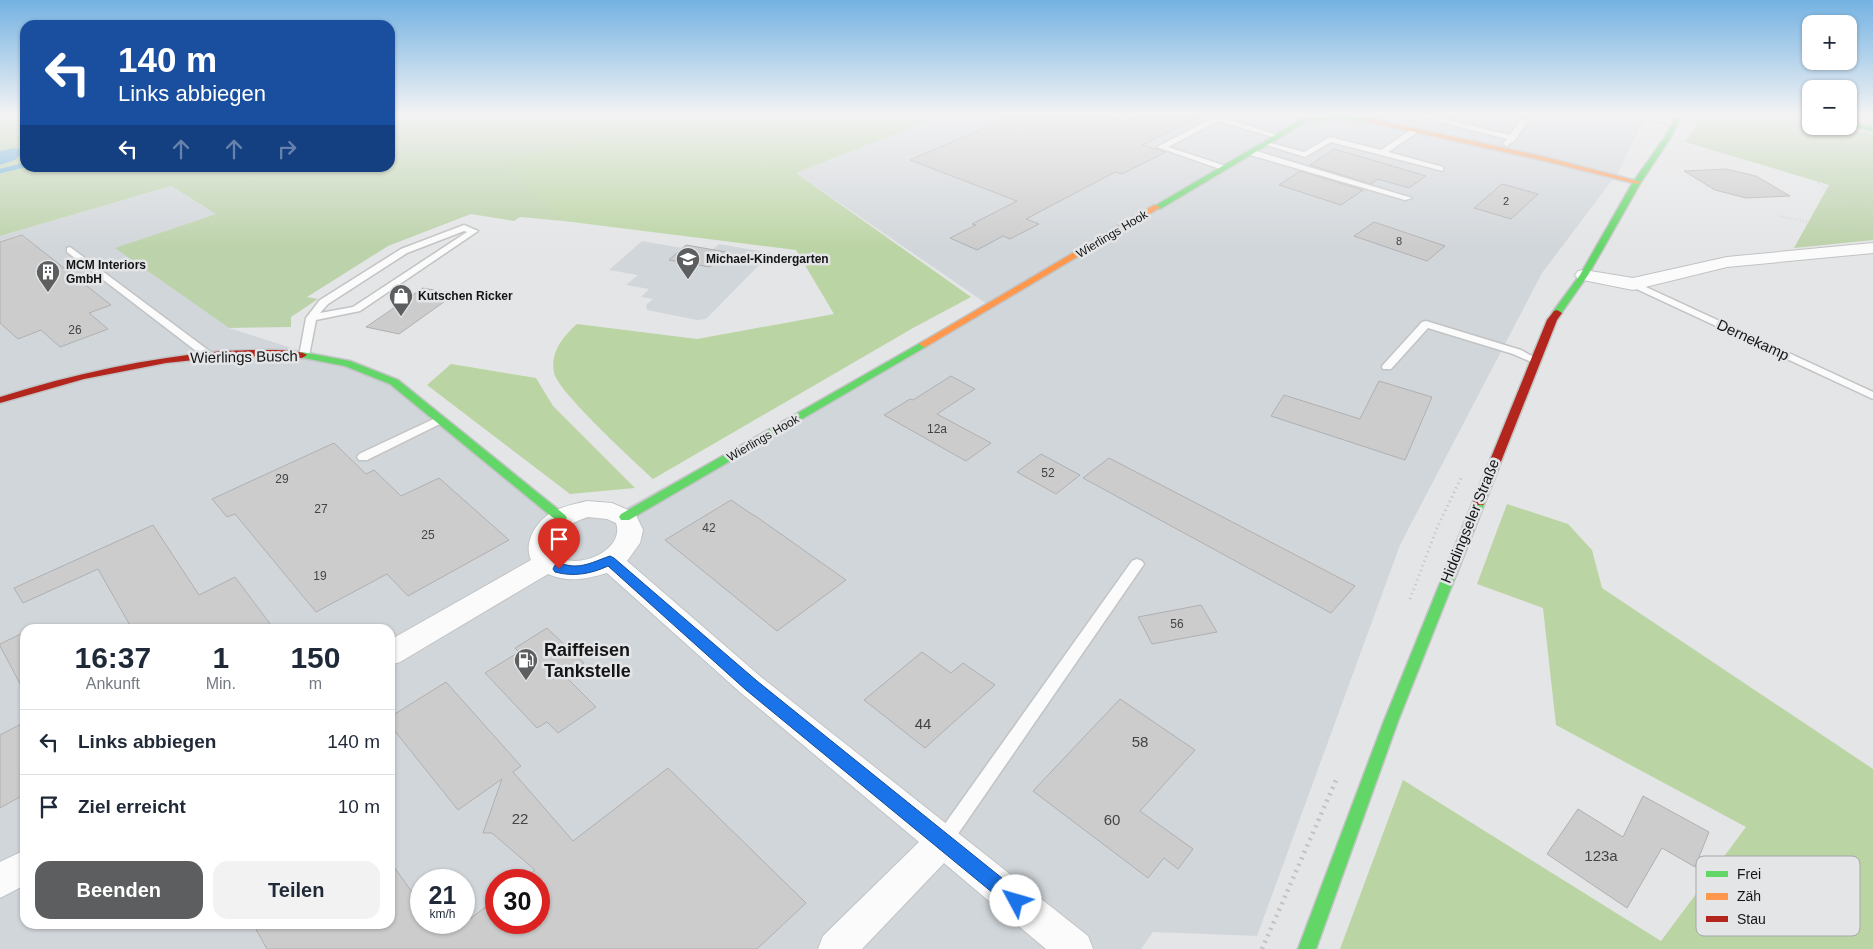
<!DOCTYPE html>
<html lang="de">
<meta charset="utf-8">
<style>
body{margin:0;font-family:Helvetica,sans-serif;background:#f2f2f3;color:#1f2937;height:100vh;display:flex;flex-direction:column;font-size:19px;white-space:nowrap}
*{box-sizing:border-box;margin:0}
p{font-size:16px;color:#747a83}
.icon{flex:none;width:28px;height:28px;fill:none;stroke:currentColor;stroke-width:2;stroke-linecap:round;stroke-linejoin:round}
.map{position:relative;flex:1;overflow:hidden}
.side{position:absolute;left:20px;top:624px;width:375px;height:305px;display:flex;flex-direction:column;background:#fff;border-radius:15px;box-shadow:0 1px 4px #0004}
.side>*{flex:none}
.guide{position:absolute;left:20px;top:20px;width:375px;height:152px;border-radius:15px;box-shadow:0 1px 4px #0004;background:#1a4fa0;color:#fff;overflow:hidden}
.fabs{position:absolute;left:1802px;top:15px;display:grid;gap:10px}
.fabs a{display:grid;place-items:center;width:55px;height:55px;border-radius:10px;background:#fff;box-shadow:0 1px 4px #0004;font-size:25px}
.speed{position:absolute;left:410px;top:869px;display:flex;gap:10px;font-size:25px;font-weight:700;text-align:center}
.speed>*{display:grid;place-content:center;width:65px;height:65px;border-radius:50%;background:#fff;box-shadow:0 1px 4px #0004;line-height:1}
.speed small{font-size:12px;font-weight:400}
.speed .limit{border:8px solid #d22;background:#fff;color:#111}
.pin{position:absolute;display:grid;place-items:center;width:42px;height:42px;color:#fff;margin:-51px -21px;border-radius:50% 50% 50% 0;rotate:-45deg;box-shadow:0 0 5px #0007}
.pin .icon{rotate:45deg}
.me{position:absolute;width:55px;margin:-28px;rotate:309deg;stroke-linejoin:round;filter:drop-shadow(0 0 4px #0008)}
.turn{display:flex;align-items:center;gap:18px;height:105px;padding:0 15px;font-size:22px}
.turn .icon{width:65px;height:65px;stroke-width:2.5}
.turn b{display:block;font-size:35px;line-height:42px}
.lanes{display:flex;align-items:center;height:48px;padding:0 15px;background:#0003;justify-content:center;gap:25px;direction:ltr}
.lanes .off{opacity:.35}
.eta{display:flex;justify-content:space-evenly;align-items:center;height:85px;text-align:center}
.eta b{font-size:30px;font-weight:700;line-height:35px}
.action{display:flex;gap:10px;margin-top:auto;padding:10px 15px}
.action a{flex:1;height:58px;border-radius:15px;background:#5d5e5f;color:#fff;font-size:20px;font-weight:700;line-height:58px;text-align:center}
.action a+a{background:#f2f2f3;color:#1f2937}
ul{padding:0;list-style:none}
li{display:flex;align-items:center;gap:15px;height:65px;padding:0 15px;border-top:1px solid #e0e1e3}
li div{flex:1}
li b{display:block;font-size:19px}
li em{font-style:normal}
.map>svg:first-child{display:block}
.built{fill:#d1d6da;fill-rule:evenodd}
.green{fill:#bcd2aa}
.forest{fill:#bbd4a3}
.water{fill:#67aed9}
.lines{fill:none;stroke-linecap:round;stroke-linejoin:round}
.stream{stroke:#67aed9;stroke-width:4.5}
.building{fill:#cccccd;stroke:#b0b0b1}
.lane-casing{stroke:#c2c3c4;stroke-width:3}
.street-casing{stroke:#c2c3c4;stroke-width:2}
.fast-casing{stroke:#c2c3c4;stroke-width:3}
.slow-casing{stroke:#c2c3c4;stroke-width:3}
.jam-casing{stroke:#c2c3c4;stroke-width:3}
.path-far2{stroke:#c2c2c3;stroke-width:2;stroke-dasharray:0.5 2.5;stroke-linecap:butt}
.path-far1{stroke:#c2c2c3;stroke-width:3;stroke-dasharray:1 4;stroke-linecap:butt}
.path{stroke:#c2c2c3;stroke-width:4.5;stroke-dasharray:2 5;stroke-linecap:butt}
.lane{fill:#fbfbfb;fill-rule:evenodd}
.street{fill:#fbfbfb;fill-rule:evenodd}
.fast{fill:#63d668;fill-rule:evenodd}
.slow{fill:#ff974d;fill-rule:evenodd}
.jam{fill:#b3261e;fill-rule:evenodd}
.route{fill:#1a73e8;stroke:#114b97}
.labels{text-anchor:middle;stroke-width:5;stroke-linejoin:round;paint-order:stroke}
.far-number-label{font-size:11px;fill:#444445}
.far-street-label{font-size:12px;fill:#151516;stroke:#e3e5e7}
.far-poi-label{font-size:12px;font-weight:bold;fill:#151516;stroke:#e3e5e7;text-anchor:start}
.number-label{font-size:12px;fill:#444445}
.street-label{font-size:15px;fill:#151516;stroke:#e3e5e7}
.near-number-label{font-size:15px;fill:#444445}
.near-poi-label{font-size:18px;font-weight:bold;fill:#151516;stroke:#e3e5e7;text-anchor:start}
.key{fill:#e3e5e7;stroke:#a5a7a8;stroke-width:1}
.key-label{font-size:14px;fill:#151516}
</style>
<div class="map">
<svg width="1873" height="949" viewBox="0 0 1873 949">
<rect width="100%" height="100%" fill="#e4e5e6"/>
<g class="built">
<path d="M952 115H1628L1644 120 1619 171 1542 273 1400 545 1257 936 1153 932 1141 949H0V236L171 186 216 214 116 248 229 328 389 379 561 518 617 513 990 306 796 173 909 128ZM25 629H390V924H25ZM421 880H464V922H421ZM496 880H539V922H496Z"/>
<polygon points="642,241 682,248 712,250 719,244 771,253 706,319 697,320 647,310 646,305 653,299 641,297 649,289 626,285 638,275 609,270"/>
</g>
<g class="green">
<polygon points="0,115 25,115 25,168 390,168 390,115 905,115 575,222 520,217 514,221 471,214 388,246 307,297 318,299 291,317 291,327 229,328 115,248 216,214 171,186 0,236"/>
<polygon points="1703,115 1777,115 1811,122 1811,126 1835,126 1873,134 1873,240 1794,248 1829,185 1685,142"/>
</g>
<g class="forest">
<path d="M590 115H952L909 128 796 173 971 297 913 328 653 479C634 461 559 393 554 373 550 353 562 337 577 324L697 339 834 314 796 250 564 221 502 162 619 134Z"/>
<polygon points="451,364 536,378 553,406 635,488 570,494 427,385"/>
<polygon points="1507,504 1568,524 1592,550 1602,588 1873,769 1873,949 1340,949 1403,780 1661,941 1746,827 1556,725 1543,608 1477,584"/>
</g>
<polygon class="water" points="15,148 25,150 15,160 0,165 0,151"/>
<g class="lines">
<polyline class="stream" points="0,171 25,165"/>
</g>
<g class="building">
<polygon points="1015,115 1102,115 1126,122 1141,115 1203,115 1142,145 1166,152 1122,174 1115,172 1026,219 1039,224 1010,239 1003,236 977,250 950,238 976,225 972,224 1017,201 910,160"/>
<polygon points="1334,149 1365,158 1426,176 1409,188 1378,179 1371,184 1310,165"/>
<polygon points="1726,169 1756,176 1790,196 1746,198 1715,190 1684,171"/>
<polygon points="1300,171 1363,190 1341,205 1279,185"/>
<polygon points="1502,184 1538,194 1511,219 1474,208"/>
<polygon points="1374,222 1445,246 1427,261 1354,236"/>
<polygon points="22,235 111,305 89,313 108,329 60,347 41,330 18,339 0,323 0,242"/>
<polygon points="686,245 726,252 710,267 669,260"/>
<polygon points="423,288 455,294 399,334 366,327"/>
<polygon points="951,376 975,389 937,414 991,443 966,461 884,415 910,399 913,400"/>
<polygon points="1379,381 1432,397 1405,460 1271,416 1284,395 1360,419"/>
<polygon points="334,443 366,474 374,470 401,496 439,478 509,540 408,596 387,574 316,612 235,514 227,517 212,499"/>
<polygon points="1041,454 1080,475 1056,494 1017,472"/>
<polygon points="1109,458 1194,502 1355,586 1331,613 1083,478"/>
<polygon points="731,500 753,515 754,515 846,580 777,631 665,540"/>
<polygon points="153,525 199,595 235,577 274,629 132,629 98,569 23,603 14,588"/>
<polygon points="1201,605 1217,632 1152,644 1138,617"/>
<polygon points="547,628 584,663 565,676 596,707 558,733 547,722 537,728 485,673 519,652 515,648"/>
<polygon points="25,632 25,693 0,646 0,644"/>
<polygon points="922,652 951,673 963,663 995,685 925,748 864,700"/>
<polygon points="446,682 521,766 513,772 573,841 668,768 806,903 757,949 267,949 253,924 390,924 390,861 421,905 421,922 466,922 496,899 496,922 539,922 539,880 522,880 535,870 492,833 483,833 502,779 458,810 390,725 390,717"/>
<polygon points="1120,699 1195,750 1140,811 1193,849 1178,869 1164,858 1148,878 1033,791"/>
<polygon points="25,722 25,794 0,808 0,735"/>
<polygon points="1643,796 1709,832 1695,867 1662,848 1627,908 1547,854 1578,809 1623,837"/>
</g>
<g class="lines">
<g class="lane-casing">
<g id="lane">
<polygon points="1414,115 1426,115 1510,135 1521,119 1528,121 1515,140 1507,146 1503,144 1507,139"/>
<polygon points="1636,115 1649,115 1679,123 1675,125"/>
<polygon points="1217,116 1281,136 1277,138 1218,121 1168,147 1226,166 1227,168 1223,170 1157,147"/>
<polygon points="1412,129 1419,131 1388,152 1443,167 1443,171 1331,142 1305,157 1260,143 1264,141 1304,152 1330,137 1381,150"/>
<polygon points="1247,150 1253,150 1412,198 1405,200 1247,154"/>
<path d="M464 225 478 231 360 311 316 320 309 356 308 358H300L299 356 306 318 320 300 401 249ZM464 231 467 232 353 307 320 313 328 304 407 253Z"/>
<polygon points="70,247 212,353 213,355 212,357 204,357 67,252 67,248"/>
<polygon points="1633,281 1873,392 1873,399 1630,286 1630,282"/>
<polygon points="1426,321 1521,350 1541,361 1536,364 1513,354 1428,328 1391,369 1383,369 1382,367 1383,365 1422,322"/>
<polygon points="440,416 446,420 444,422 367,460 359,460 357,457 359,454"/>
<polygon points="1137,559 1142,561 1144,564 1142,567 949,847 943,849 937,847 934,841 937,835 1132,561"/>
</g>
</g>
<g class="street-casing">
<g id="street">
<polygon points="1873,243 1873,253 1727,267 1633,290 1578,279 1575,275 1578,271 1584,270 1633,278 1727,257"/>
<path d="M587 501 612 503 635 513 643 530 640 543 627 561 761 677 1088 936 1093 949H1046L944 863 862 949H818L823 936 919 842 741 693 607 573C586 579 569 583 548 574L400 662 390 665V640L531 560C523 542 537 520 553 512 563 506 576 504 587 501ZM588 517 607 519 616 523C626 552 571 574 554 552 553 531 570 523 588 517Z"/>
<polygon points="25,850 25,885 0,898 0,862"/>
</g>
</g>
<g class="fast-casing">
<g id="fast">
<polygon points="1344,115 1370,120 1367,122 1336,119 1306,122 1160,209 1153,207 1302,119"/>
<polygon points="1676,115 1682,115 1671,137 1641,182 1588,275 1560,315 1554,315 1552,313 1580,275 1633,182 1665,137"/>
<polygon points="1849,122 1873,127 1873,131 1849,126"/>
<polygon points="924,341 927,342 927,346 629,520 621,520 619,517 621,514"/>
<polygon points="302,352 350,361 398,380 565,515 567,518 565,521 557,521 390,384 345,366 299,357 297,355 299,353"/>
<polygon points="1479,498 1485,502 1398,721 1316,949 1298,949 1384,721 1473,502"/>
</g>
</g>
<g class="slow-casing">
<g id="slow">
<polygon points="1795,115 1811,115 1811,119"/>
<polygon points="1367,118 1545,157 1641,182 1637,184 1545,161 1365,121 1365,119"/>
<polygon points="1154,205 1161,207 927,346 924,347 919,344"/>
</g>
</g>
<g class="jam-casing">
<g id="jam">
<polygon points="1557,310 1562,313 1557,320 1485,502 1483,505 1475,505 1473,502 1547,320 1554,311"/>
<path d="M223 351C239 351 297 347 307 355L302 358 272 356 223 357 166 363 84 379 0 403V397C73 374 147 358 223 351Z"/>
</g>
</g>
<g class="path-far2">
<polyline points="1636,149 1647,128"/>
<polyline points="1873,155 1833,148 1823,165 1826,174 1822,180 1817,182 1821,186 1873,212"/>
<polyline points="1780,216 1834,228 1873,230"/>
</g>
<polyline class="path-far1" points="1410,599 1437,528 1461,478"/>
<polyline class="path" points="1262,949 1337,778"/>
<use href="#lane" class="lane"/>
<use href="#street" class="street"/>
<use href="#fast" class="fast"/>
<use href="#slow" class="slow"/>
<use href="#jam" class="jam"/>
</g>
<linearGradient id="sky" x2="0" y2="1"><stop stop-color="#74b2e2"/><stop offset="0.46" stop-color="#f3f3f4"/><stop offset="1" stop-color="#f3f3f4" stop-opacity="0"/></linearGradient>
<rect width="1873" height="248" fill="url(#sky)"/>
<path class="route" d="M610 556 614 558 757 681 1023 895 1025 901 1023 907 1016 909 1010 907 746 690 608 566C591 574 573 577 555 572L553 569 555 565C562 563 568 566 575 566 587 566 598 560 610 556Z"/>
<defs>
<g id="school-pin" transform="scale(1.25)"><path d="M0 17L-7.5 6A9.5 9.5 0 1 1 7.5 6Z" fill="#5d5e5f" stroke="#e3e5e7"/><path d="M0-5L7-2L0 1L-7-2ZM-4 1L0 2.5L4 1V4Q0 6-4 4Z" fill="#fff"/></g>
<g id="building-pin" transform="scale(1.25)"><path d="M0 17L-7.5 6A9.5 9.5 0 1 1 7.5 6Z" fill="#5d5e5f" stroke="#e3e5e7"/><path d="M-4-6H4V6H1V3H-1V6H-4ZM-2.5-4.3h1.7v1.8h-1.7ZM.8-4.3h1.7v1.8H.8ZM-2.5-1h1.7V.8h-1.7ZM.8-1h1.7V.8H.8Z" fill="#fff"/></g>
<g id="shop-pin" transform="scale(1.25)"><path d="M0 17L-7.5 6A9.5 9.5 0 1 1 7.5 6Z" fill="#5d5e5f" stroke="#e3e5e7"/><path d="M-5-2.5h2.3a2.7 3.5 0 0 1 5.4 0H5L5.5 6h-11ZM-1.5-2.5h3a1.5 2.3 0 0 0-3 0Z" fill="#fff"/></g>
<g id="fuel-pin" transform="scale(1.25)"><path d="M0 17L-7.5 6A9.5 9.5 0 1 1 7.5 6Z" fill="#5d5e5f" stroke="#e3e5e7"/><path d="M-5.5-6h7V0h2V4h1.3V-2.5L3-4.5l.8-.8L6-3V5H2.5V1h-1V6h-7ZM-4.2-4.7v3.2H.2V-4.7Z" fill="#fff"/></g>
</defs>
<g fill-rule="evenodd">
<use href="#school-pin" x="688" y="259"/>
<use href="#building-pin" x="48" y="272"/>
<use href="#shop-pin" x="401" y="296"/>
<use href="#fuel-pin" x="526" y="660"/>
</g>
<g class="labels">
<g class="far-number-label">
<text x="1506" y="205">2</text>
<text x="1399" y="245">8</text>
</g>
<g class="far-street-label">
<text transform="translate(1112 234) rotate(-31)" y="4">Wierlings Hook</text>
<text transform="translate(763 438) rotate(-30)" y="4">Wierlings Hook</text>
</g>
<g class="far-poi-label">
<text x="706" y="263">Michael-Kindergarten</text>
<text x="66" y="269">MCM Interiors<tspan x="66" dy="14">GmbH</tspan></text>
<text x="418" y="300">Kutschen Ricker</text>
</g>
<g class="number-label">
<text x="75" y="334">26</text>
<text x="937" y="433">12a</text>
<text x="1048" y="477">52</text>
<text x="282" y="483">29</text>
<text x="321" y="513">27</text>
<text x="709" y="532">42</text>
<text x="428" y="539">25</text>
<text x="320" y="580">19</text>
<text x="1177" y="628">56</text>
</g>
<g class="street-label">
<text transform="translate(1753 340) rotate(25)" y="5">Dernekamp</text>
<text transform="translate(244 357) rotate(-1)" y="5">Wierlings Busch</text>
<text transform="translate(1470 521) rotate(-68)" y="5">Hiddingseler Straße</text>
</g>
<g class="near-number-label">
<text x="923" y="729">44</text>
<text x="1140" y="747">58</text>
<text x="520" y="824">22</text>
<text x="1112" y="825">60</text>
<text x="1601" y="861">123a</text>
</g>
<g class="near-poi-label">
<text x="544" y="656">Raiffeisen<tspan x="544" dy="21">Tankstelle</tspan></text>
</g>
</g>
<rect x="1696" y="856" width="164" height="80" rx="8" class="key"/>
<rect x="1706" y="871" width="22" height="6" fill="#63d668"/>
<rect x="1706" y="893" width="22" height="7" fill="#ff974d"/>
<rect x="1706" y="916" width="22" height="6" fill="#b3261e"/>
<g class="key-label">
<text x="1737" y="879">Frei</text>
<text x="1737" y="901">Zäh</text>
<text x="1737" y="924">Stau</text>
</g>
</svg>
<div class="fabs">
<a>+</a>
<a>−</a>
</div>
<div class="speed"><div>21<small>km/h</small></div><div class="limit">30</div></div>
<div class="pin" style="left:559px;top:569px;background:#d93025"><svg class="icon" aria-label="arrive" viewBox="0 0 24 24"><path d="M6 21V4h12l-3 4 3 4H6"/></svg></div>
<svg class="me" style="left:1016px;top:901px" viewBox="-20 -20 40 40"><circle r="19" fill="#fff"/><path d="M0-13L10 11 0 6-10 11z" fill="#1a73e8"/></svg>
<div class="guide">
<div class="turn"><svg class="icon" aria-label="left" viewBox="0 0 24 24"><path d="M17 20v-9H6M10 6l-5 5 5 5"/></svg><div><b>140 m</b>Links abbiegen</div></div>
<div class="lanes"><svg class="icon" aria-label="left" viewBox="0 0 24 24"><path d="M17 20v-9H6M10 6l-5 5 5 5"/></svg><svg class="icon off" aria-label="ahead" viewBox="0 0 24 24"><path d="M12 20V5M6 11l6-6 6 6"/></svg><svg class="icon off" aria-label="ahead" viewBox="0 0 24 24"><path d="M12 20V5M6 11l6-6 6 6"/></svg><svg class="icon off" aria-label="right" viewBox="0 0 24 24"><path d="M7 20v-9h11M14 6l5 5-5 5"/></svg></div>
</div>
<section class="side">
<div class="eta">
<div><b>16:37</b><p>Ankunft</p></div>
<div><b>1</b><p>Min.</p></div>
<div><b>150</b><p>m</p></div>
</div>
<ul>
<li><svg class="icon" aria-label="left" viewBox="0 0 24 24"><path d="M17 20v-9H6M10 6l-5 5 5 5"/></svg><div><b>Links abbiegen</b></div><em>140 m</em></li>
<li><svg class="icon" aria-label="arrive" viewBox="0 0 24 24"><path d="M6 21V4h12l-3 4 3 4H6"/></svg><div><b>Ziel erreicht</b></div><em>10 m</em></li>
</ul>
<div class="action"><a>Beenden</a><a>Teilen</a></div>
</section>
</div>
